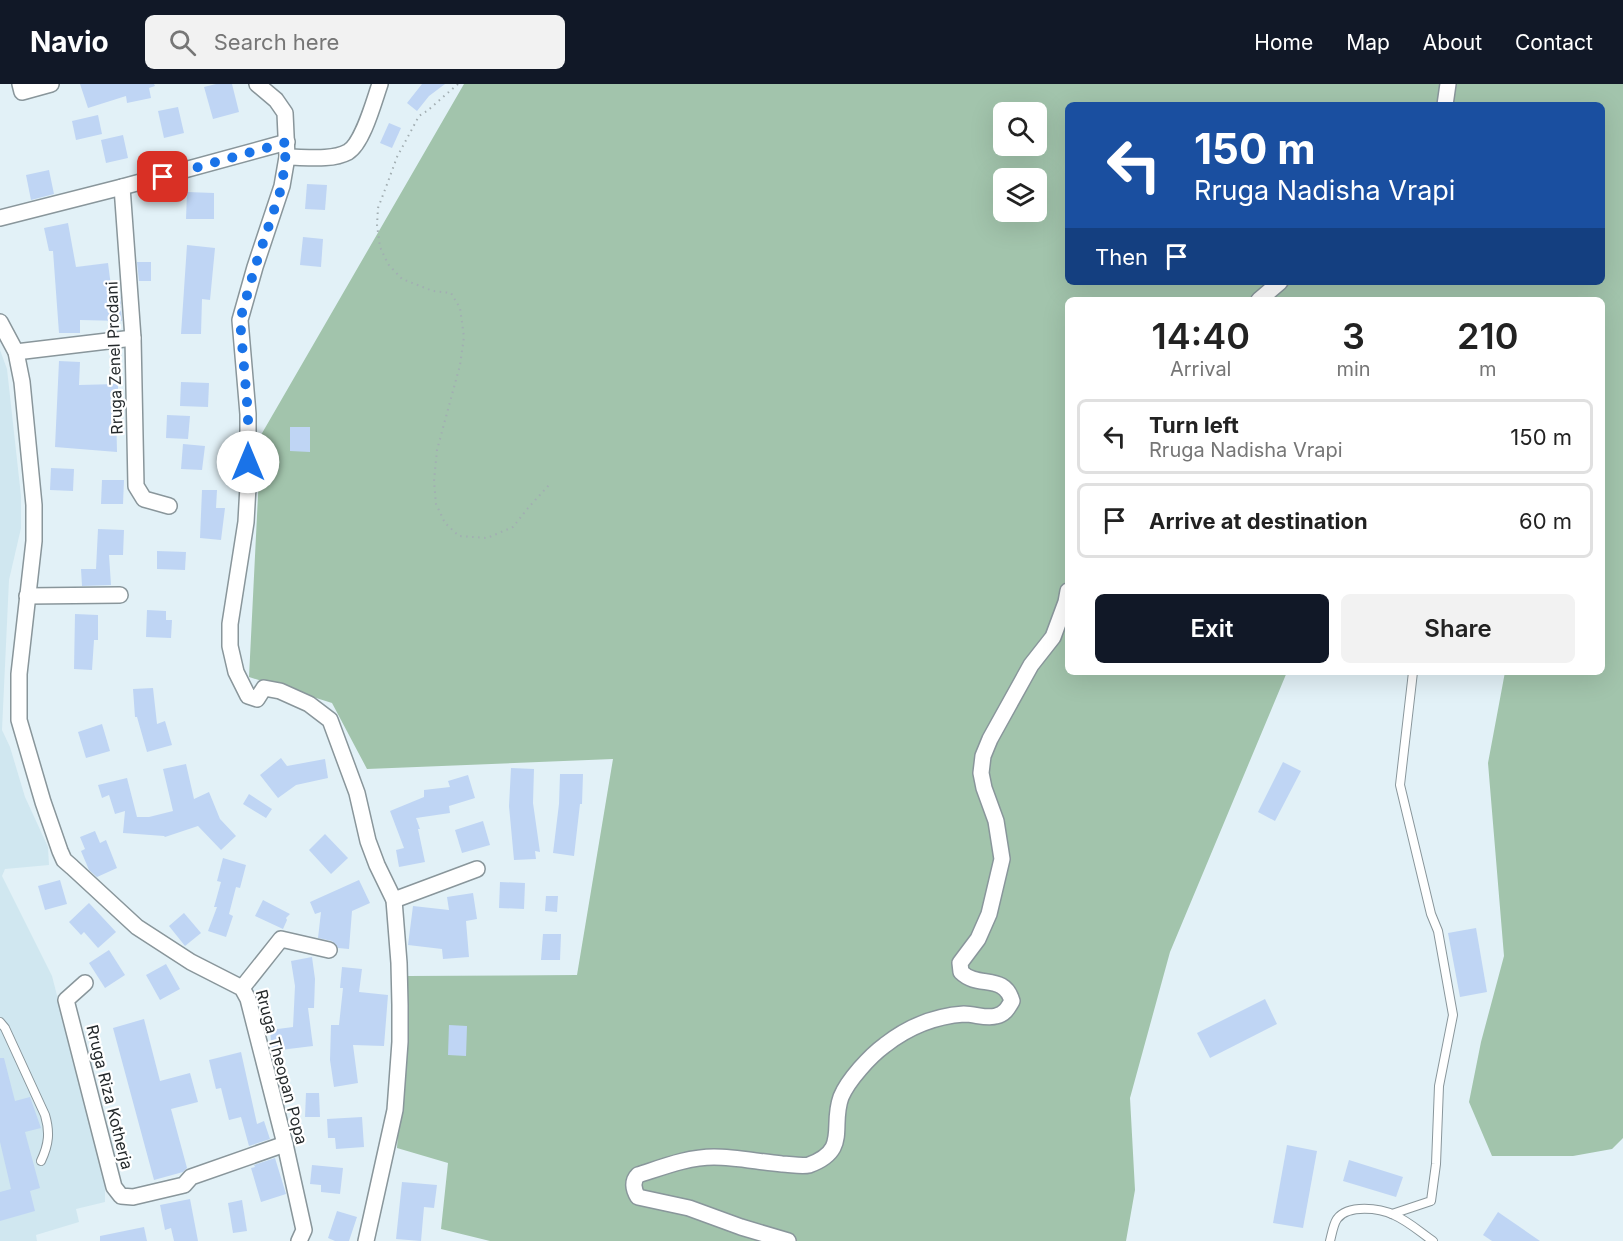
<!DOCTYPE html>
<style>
body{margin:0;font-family:Inter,sans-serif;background:#f2f2f2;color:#222;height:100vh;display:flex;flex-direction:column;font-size:22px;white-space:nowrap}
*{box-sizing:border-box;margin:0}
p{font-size:20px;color:#767676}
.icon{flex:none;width:33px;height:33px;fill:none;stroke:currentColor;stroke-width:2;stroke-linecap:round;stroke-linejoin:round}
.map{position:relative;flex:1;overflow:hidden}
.drawer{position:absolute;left:1065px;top:213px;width:540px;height:378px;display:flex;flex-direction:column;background:#fff;border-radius:9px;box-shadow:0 6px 24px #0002}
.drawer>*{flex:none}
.guide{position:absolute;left:1065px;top:18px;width:540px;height:183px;border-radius:9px;box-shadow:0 6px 24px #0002;background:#1a4fa0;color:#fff;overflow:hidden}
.fabs{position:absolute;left:993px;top:18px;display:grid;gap:12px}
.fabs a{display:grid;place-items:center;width:54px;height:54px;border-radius:9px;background:#fff;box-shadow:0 6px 24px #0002;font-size:30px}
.pin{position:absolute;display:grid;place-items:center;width:51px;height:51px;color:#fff;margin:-26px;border-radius:12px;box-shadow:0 3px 9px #0006}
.me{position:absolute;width:66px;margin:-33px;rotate:0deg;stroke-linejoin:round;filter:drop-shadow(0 0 4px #0008)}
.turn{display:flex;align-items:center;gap:21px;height:126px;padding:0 30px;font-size:27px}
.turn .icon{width:78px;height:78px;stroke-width:2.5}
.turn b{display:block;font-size:42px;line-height:51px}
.then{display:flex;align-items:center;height:57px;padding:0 30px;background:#0003;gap:12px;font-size:22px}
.eta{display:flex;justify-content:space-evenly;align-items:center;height:102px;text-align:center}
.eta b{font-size:36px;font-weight:600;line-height:42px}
.action{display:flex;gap:12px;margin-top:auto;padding:12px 30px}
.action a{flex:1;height:69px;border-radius:9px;background:#111827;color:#fff;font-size:24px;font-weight:600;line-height:69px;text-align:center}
.action a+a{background:#f2f2f2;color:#222}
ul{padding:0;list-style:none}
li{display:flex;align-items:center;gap:18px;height:75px;margin:0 12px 9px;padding:0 18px;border:3px solid #e0e0e0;border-radius:9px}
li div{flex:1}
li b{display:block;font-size:22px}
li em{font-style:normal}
header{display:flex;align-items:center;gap:36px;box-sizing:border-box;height:84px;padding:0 30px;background:#111827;color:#fff}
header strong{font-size:28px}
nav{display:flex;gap:33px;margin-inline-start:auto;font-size:21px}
.search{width:420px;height:54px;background:#f2f2f2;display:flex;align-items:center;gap:15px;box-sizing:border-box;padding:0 21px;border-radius:9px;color:#767676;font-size:22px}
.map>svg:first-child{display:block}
.built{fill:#d0e7f0}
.forest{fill:#a2c4ac;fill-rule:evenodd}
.building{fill:#bfd5f4}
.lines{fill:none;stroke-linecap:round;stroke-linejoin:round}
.lane-casing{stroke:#89969b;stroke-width:10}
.street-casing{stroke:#89969b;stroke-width:18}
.path{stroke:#a2aeb2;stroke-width:2;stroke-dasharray:1.5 4.5;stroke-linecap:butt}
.lane{stroke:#fff;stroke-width:8}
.street{stroke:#fff;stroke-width:15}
.route{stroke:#1a73e8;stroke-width:10;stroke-dasharray:0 18}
.labels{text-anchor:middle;stroke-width:4.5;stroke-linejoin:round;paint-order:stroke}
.street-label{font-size:16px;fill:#24292b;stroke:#fff}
</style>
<header>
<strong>Navio</strong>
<div class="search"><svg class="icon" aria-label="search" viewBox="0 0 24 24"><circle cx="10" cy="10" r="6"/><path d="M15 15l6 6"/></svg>Search here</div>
<nav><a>Home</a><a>Map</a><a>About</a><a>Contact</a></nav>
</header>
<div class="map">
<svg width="1623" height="1157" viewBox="0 0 1623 1157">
<rect width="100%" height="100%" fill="#e2f1f7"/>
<polygon class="built" points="0,266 7,285 21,412 21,444 9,496 2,646 10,663 25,713 48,763 49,781 5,785 2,792 52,892 105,1098 105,1118 76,1125 79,1138 36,1151 37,1157 0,1157"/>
<path class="forest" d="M464 0H1623V1054L1612 1065 1573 1072H1492L1469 1018 1481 958 1504 872 1488 679 1505 588H1602V216H1068V588H1287L1170 868 1130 1014 1135 1106 1126 1157H490L441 1145 448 1079 397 1064 408 892 577 891 613 675 367 685 332 619 249 593 261 351ZM1068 21H1602V198H1068ZM1004 28H1036V62H1004ZM1004 94H1036V128H1004Z"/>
<g class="building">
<polygon points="80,0 154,0 155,2 149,4 151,14 127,19 126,12 88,24"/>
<polygon points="216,0 232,0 239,28 213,35 204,3"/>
<polygon points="422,0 445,0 429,12 417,27 407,19"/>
<polygon points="178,23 184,49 164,54 158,27"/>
<polygon points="98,31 102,50 76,56 72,37"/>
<polygon points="389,39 401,44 392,64 380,59"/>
<polygon points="123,51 128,74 106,79 101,56"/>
<polygon points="49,86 54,110 31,116 26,91"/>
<polygon points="307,100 327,101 325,126 305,125"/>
<polygon points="187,108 214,109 214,135 186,135"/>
<polygon points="68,139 76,183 108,179 112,210 120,210 122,237 80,236 80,249 59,249 53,167 49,167 44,144"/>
<polygon points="303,153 323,155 321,183 300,181"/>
<polygon points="187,161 215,164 210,216 202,215 201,250 181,250"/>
<polygon points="137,178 151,178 151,197 139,197"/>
<polygon points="59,277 80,278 79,301 118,300 118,324 116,324 117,368 55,363"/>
<polygon points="181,298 209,299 208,323 180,322"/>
<polygon points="167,331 190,332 188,355 166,354"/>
<polygon points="290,343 310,343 310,368 290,367"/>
<polygon points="183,360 205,362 202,386 181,385"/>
<polygon points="51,384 74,385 73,407 50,406"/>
<polygon points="102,396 124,396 123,420 101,420"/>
<polygon points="202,406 217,406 216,424 225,424 221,456 200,454"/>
<polygon points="98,445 124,446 123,471 109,471 111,501 82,502 81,485 96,485"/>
<polygon points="157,467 186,468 185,486 157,485"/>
<polygon points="147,526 166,527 166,536 172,536 171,554 146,553"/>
<polygon points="75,530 98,531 98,556 94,556 92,586 74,585"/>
<polygon points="153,604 157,640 165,637 172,661 147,668 137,633 135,633 133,605"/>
<polygon points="102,640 110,667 86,674 78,648"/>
<polygon points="281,674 287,682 325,675 328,694 296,701 278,714 260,691"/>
<polygon points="1283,678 1301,687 1275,737 1258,728"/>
<polygon points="186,680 194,715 209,708 220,735 236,752 221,766 198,742 165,753 164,752 123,749 125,727 115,730 109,711 102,714 98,701 127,694 137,733 149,733 173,727 163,685"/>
<polygon points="511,684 534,685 533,719 540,768 535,767 536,775 514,776 509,722"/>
<polygon points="560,690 583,690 582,720 580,720 574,772 553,769 559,720"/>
<polygon points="468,691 475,714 449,722 450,729 416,734 420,745 418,745 425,778 399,783 396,766 404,764 390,727 424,713 424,706 450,703 448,697"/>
<polygon points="249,710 272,725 266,734 243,720"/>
<polygon points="483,737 490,761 462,769 455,746"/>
<polygon points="95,747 100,759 106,756 117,784 97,793 89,786 81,767 85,765 80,753"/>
<polygon points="325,750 348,774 331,790 309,766"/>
<polygon points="223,774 246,781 240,804 236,803 229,830 233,832 226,853 208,847 217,823 214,823 221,798 217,797"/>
<polygon points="60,796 67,820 45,826 38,802"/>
<polygon points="359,796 370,819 352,827 349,865 338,864 332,857 318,854 321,828 315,830 310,818"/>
<polygon points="500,798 525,799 524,825 499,824"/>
<polygon points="473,809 477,835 466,837 469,873 443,875 442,865 408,861 413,822 449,826 447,813"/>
<polygon points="546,812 558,812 557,828 545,827"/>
<polygon points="263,816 290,830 286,834 287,836 283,845 255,832"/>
<polygon points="89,819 116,848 98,864 84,848 81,851 69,838"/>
<polygon points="184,829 201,849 185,862 169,842"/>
<polygon points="1476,844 1487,908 1460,913 1448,849"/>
<polygon points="543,850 561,850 560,876 541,876"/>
<polygon points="109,866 125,891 105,904 89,879"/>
<polygon points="312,873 315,895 314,924 308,924 313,962 272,967 270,946 293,943 295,902 291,877"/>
<polygon points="166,880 180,905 160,916 146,891"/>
<polygon points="342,883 362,885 359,908 388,911 384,962 353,961 358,999 334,1003 330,976 331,941 339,941 343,904 340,904"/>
<polygon points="1265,915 1277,940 1210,974 1197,949"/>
<polygon points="144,935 160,997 190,989 198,1018 171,1025 187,1084 183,1088 154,1096 113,944"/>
<polygon points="449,941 467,942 466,972 448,971"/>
<polygon points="241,968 257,1040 264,1037 270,1055 249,1062 241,1033 229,1036 221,1004 216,1005 209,976"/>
<polygon points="0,974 4,974 15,1017 30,1013 41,1044 25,1048 40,1104 30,1107 35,1127 0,1137 0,1108 11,1105 0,1058"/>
<polygon points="306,1009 319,1009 320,1033 305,1033"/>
<polygon points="362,1033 364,1063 336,1065 335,1054 328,1054 327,1035"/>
<polygon points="1287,1061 1317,1067 1303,1144 1273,1139"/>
<polygon points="275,1074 286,1110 261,1118 251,1084 255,1083 254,1081"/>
<polygon points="1349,1076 1403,1093 1396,1113 1343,1097"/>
<polygon points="312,1081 343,1084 340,1110 321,1108 321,1101 310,1100"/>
<polygon points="402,1098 437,1101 434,1124 424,1123 421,1157 396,1155"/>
<polygon points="190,1115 198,1157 174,1157 171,1144 165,1146 160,1121"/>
<polygon points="242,1116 247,1147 233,1149 228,1119"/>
<polygon points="337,1127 357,1133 349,1157 335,1157 328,1154"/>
<polygon points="1498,1128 1540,1157 1492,1157 1483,1151"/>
<polygon points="144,1143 147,1157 100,1157 100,1152"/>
</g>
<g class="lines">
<g class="lane-casing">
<g id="lane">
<path d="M0 938 5 944 45 1031C50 1048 49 1060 41 1077"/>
<polyline points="1392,1130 1431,1117 1436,1080 1439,1002 1453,931 1438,847 1431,830 1400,701 1413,588"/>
<path d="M1330 1157C1332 1150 1333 1141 1337 1135 1348 1120 1380 1124 1394 1131 1408 1137 1420 1148 1433 1157"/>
</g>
</g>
<g class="street-casing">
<g id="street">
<polyline points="20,0 22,8 51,0"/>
<polyline points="257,0 276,16 285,29 287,73 282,102 255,183 240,236 248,330 248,402 246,438 230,540 230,562 236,588 248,612 257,615 264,604 280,607 309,620 330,636 357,709 368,757 377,781 394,816 399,879 400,921 400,958 395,1026 366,1157"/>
<polyline points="1445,21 1448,0"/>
<path d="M287 73C305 73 331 77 348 68 363 59 374 17 380 0"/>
<polyline points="122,103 133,254 136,402 144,415 169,422"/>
<polyline points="0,134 122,103 287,58"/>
<polyline points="1259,216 1280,198"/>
<polyline points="0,238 16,268 22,298 34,421 34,457 19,590 19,636 43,718 60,767 64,776 72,783 137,843 191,878 242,904 248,915 285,1060 304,1146 299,1157"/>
<polyline points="16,268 133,254"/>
<polyline points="27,512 120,511"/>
<polyline points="394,816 477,785"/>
<polyline points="85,899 66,916 114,1103 121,1112 133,1113 184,1101 191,1093 285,1060"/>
<polyline points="242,904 281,855 329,866"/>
<path d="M788 1157 741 1143 689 1124 638 1113C633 1105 632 1097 638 1091 663 1083 688 1073 714 1073 736 1073 759 1078 782 1080 790 1080 801 1083 809 1081 850 1066 830 1043 841 1013 848 996 870 972 885 961 908 943 935 932 964 930 975 930 987 935 996 932 1005 930 1008 924 1012 917 1004 889 978 905 961 888L960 879 978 855 989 830 1002 775 996 737 984 704 981 689 983 672 990 655 1031 581 1053 553 1066 518 1068 507"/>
</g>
</g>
<polyline class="path" points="458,0 427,27 419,32 397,73 386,103 378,124 377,141 380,163 388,180 402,195 433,207 451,209 460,224 464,253 460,281 437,366 434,397 436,420 445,439 459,452 487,454 513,443 528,424 549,401"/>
<use href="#lane" class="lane"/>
<use href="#street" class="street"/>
</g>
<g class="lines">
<polyline class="route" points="163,93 287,58 282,102 255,183 240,236 248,330 248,378"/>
</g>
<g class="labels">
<g class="street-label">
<text transform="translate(114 274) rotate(-92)" y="6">Rruga Zenel Prodani</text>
<text transform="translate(282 983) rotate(75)" y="6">Rruga Theopan Popa</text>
<text transform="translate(110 1013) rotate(76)" y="6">Rruga Riza Kotherja</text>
</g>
</g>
</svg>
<div class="fabs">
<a><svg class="icon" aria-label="search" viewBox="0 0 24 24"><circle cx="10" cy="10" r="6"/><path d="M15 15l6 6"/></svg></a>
<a><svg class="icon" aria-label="layers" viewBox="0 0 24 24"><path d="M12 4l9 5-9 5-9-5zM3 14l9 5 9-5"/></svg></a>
</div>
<div class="pin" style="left:163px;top:93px;background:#d93025"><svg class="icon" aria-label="arrive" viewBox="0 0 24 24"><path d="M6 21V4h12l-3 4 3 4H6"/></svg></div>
<svg class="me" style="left:248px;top:378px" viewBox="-20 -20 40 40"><circle r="19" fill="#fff"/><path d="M0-13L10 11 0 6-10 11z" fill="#1a73e8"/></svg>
<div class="guide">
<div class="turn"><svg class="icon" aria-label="left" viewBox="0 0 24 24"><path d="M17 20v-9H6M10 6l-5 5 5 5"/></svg><div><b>150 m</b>Rruga Nadisha Vrapi</div></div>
<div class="then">Then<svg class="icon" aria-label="arrive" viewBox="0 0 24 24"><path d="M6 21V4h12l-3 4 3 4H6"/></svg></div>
</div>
<section class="drawer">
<div class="eta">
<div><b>14:40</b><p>Arrival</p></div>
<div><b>3</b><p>min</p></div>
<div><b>210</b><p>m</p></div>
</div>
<ul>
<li><svg class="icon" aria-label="left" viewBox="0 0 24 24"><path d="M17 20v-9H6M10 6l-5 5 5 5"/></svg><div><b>Turn left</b><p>Rruga Nadisha Vrapi</p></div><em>150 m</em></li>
<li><svg class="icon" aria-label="arrive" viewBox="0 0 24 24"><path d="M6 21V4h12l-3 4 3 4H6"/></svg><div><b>Arrive at destination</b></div><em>60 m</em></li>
</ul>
<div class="action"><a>Exit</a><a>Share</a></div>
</section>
</div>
